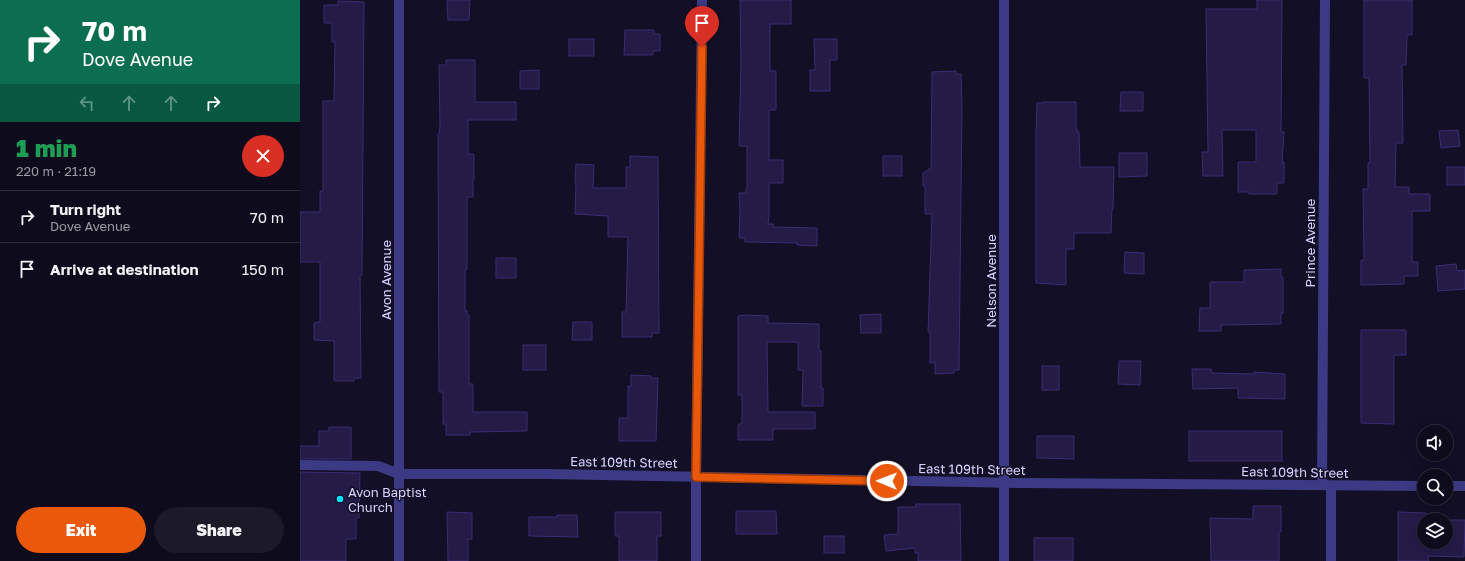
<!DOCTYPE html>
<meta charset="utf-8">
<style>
body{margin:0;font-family:"Golos Text",sans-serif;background:#1c1929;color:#f1f3f6;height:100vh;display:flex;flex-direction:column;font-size:15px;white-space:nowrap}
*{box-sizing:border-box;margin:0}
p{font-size:13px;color:#9b9ba3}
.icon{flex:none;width:22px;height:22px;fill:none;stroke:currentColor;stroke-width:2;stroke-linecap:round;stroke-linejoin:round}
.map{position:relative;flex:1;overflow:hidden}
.side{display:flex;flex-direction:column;background:#0e0b1c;width:300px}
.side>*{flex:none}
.guide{background:#0b6e4f;color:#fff;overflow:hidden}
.buttons{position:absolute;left:1117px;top:425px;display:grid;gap:8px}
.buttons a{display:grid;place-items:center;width:36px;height:36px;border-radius:50%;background:#0e0b1c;box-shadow:0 4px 16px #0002,0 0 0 1px #2e2b3b;font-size:20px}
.pin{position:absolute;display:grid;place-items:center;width:34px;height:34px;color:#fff;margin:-41px -17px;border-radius:50% 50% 50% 0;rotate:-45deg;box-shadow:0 0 4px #0007}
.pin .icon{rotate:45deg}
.me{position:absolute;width:44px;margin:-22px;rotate:271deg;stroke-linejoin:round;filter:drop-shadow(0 0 3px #0008)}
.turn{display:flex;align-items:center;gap:14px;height:84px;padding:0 16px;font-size:18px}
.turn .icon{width:52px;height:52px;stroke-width:2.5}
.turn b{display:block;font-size:28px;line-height:34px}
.lanes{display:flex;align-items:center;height:38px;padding:0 16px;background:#0003;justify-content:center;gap:20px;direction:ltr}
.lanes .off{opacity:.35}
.round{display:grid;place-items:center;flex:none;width:42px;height:42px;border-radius:21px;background:#1c1929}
.headline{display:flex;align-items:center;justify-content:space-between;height:68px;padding:0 16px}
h1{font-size:24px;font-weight:800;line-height:30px;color:#1e9e55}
.cta{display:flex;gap:8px;margin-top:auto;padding:8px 16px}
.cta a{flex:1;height:46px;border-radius:24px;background:#ea580c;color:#fff;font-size:16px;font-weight:800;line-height:46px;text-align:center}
.cta a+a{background:#1c1929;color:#f1f3f6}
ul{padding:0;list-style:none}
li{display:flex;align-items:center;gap:12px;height:52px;padding:0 16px;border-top:1px solid #2e2b3b}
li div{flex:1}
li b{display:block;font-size:15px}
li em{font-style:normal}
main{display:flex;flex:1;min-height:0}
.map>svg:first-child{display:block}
.building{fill:#241b47;stroke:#3b2d73}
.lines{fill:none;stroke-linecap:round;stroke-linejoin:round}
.minor{stroke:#3d3a85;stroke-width:10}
.route-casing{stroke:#983908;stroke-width:10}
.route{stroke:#ea580c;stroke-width:7}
.poi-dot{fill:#00e5ff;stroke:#130f26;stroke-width:1.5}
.labels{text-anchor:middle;stroke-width:3;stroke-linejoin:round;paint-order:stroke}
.street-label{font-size:13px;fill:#d9d4ff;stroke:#130f26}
.poi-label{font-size:13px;fill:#d9d4ff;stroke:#130f26;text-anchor:start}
</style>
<main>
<section class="side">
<div class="guide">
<div class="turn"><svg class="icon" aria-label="right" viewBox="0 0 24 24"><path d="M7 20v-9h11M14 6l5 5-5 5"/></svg><div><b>70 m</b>Dove Avenue</div></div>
<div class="lanes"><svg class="icon off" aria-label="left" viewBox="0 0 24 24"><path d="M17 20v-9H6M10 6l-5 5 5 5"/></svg><svg class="icon off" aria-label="ahead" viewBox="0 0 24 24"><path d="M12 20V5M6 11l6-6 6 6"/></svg><svg class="icon off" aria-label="ahead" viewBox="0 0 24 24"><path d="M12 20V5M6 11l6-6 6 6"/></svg><svg class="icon" aria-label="right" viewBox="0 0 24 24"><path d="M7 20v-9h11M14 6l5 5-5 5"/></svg></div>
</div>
<div class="headline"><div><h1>1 min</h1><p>220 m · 21:19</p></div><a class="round" style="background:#d93025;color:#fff"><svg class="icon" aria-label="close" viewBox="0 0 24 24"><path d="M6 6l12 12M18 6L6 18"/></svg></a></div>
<ul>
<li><svg class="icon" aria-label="right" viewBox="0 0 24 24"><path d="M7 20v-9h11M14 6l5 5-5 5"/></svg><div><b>Turn right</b><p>Dove Avenue</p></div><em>70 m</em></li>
<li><svg class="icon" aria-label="arrive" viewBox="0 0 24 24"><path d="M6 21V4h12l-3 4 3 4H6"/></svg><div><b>Arrive at destination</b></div><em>150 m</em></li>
</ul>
<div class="cta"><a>Exit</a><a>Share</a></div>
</section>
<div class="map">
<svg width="1165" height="561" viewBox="0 0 1165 561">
<rect width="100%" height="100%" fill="#130f26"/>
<g class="building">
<polygon points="147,0 170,0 169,20 148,20"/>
<polygon points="440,0 491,0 491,24 470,24 470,71 476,71 476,110 469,110 469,160 483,160 483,183 469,183 469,216 468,224 473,224 473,227 517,228 517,246 497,245 497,243 445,242 445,238 439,238 440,209 439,193 446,193 446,189 447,189 447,146 439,146 441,65"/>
<polygon points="957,0 982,0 981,132 984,132 982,162 984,162 984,183 977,183 977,194 949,194 949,192 938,192 938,162 956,162 956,130 922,130 923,176 903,176 902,152 908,152 906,9 957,9"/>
<polygon points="1064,0 1112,0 1112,35 1107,35 1106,65 1102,65 1103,143 1096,143 1095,187 1109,187 1109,194 1130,194 1130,211 1112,211 1112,262 1118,262 1118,276 1104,276 1104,284 1061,285 1061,260 1064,260 1063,189 1068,189 1068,163 1070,163 1069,78 1064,78"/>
<polygon points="38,1 64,2 62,275 60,275 61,378 54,378 54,381 34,381 34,341 14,340 14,323 20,322 20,262 0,262 0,212 20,212 20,191 23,191 23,101 34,101 35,42 32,42 32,23 24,23 24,5 38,5"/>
<polygon points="325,30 354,30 354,34 360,34 360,51 353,51 353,55 324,55"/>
<rect x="269" y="39" width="25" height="17"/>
<polygon points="514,39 537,39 537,60 530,60 530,91 510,91 510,70 515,70"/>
<polygon points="146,60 175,60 175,102 216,102 216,120 168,120 168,154 174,154 174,179 173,179 173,197 167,197 167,270 165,270 165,311 167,311 167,315 169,315 169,384 173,384 173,412 227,412 227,431 170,432 170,435 146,435 146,424 143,424 143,392 139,392 138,134 139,134 140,126 139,65 146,65"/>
<polygon points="239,70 239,89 220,89 220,71"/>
<polygon points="656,71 656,74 661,74 662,106 659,370 654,370 654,373 635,374 635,362 630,363 630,332 628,332 632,214 625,214 625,186 623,186 623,173 631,168 632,72"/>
<polygon points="821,92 843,92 843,111 820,111"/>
<polygon points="743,102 776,102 776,129 777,129 777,132 779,132 780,167 814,167 813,209 812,209 811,233 774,233 774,249 766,249 766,285 736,283 736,133 737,103 743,103"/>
<polygon points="1158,130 1160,146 1141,148 1139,131"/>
<polygon points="819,153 847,153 847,176 819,177"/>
<polygon points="330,156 358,157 359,333 352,333 352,337 322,337 322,312 326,312 328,237 308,237 308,216 275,214 276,183 275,183 276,164 294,165 293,188 326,188 326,167 330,167"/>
<rect x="583" y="156" width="19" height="20"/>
<rect x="1147" y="167" width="18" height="18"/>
<polygon points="825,252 844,253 844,274 824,273"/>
<rect x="196" y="258" width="20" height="20"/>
<polygon points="1156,264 1157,271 1165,270 1165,289 1138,291 1136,266"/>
<polygon points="981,269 981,277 983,277 983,313 981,313 981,324 921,325 921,331 899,331 900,308 910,308 910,282 944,282 944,270"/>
<polygon points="581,314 581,333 561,333 560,315"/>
<polygon points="445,315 468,316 468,323 519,324 519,351 521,351 521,388 523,388 523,406 502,406 503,370 498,370 498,342 467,342 468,412 515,412 515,429 473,429 473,440 438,440 438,425 442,423 442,395 438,395 438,316"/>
<polygon points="273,322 292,322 292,340 272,340"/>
<polygon points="1061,330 1106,330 1106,355 1094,355 1094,424 1061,423"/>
<rect x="223" y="345" width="23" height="25"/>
<polygon points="819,361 841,361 840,385 818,384"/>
<rect x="742" y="366" width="17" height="24"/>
<polygon points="892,369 911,369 912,373 954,374 954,372 985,374 985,399 938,398 938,388 893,389"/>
<polygon points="331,375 351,376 351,378 358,378 356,441 319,441 319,418 328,418 328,386 331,387"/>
<polygon points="29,427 51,427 51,459 0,459 0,446 19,446 19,431 29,431"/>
<rect x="889" y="431" width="93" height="30"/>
<polygon points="737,436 774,436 774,459 737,458"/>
<polygon points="0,472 60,473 59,518 56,518 56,539 46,539 46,561 0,561"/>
<polygon points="616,504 660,504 661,561 618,561 618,553 615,553 615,548 586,551 584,535 598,534 598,507 616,507"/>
<polygon points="953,506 981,506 981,532 979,532 979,561 911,561 910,518 953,519"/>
<polygon points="436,511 476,511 477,534 436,534"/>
<polygon points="147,512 172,513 172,539 168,539 168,561 148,561"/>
<polygon points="315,512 361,512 361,536 357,536 357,561 319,561 319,536 315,536"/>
<polygon points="1098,512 1126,513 1126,520 1124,520 1124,542 1146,542 1146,520 1165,520 1164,557 1128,556 1129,561 1098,561"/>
<polygon points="257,515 277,515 278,537 229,536 229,517 257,517"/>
<rect x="524" y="536" width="20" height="17"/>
<rect x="734" y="538" width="39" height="23"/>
</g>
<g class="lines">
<g class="minor">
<polyline points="99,0 99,561"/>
<polyline points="704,0 704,561"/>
<polyline points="0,465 78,466 99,474 247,474 721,483 1124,486"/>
<polyline points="1022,485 1025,0"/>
<polyline points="1031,486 1031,561"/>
<polyline points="1146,486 1165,486"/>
<polyline points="396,561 396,477 402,0"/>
</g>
</g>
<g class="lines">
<g class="route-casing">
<polyline id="route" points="402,47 396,477 587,481"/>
</g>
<use href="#route" class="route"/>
</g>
<circle class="poi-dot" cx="40" cy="499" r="4"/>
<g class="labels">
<g class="street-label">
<text transform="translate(1010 243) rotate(-90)" y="5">Prince Avenue</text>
<text transform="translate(86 280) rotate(-90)" y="5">Avon Avenue</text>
<text transform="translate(691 281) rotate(-90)" y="5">Nelson Avenue</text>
<text transform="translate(324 462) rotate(1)" y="5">East 109th Street</text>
<text transform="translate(672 469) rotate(1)" y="5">East 109th Street</text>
<text transform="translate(995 472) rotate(1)" y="5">East 109th Street</text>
</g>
<g class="poi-label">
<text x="48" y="497">Avon Baptist<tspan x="48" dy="15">Church</tspan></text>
</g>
</g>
</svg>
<div class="buttons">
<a><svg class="icon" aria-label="sound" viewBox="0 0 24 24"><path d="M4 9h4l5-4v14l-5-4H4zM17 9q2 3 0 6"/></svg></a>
<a><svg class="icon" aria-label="search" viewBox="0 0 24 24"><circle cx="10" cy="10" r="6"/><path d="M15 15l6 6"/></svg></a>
<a><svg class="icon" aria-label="layers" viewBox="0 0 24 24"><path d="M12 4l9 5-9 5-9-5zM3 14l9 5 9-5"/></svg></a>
</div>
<div class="pin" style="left:402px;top:47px;background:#d93025"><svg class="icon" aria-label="arrive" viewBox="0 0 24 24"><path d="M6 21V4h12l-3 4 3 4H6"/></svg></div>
<svg class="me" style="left:587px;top:481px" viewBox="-20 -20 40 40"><circle r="17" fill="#ea580c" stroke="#fff" stroke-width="3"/><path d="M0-11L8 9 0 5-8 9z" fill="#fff"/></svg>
</div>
</main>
